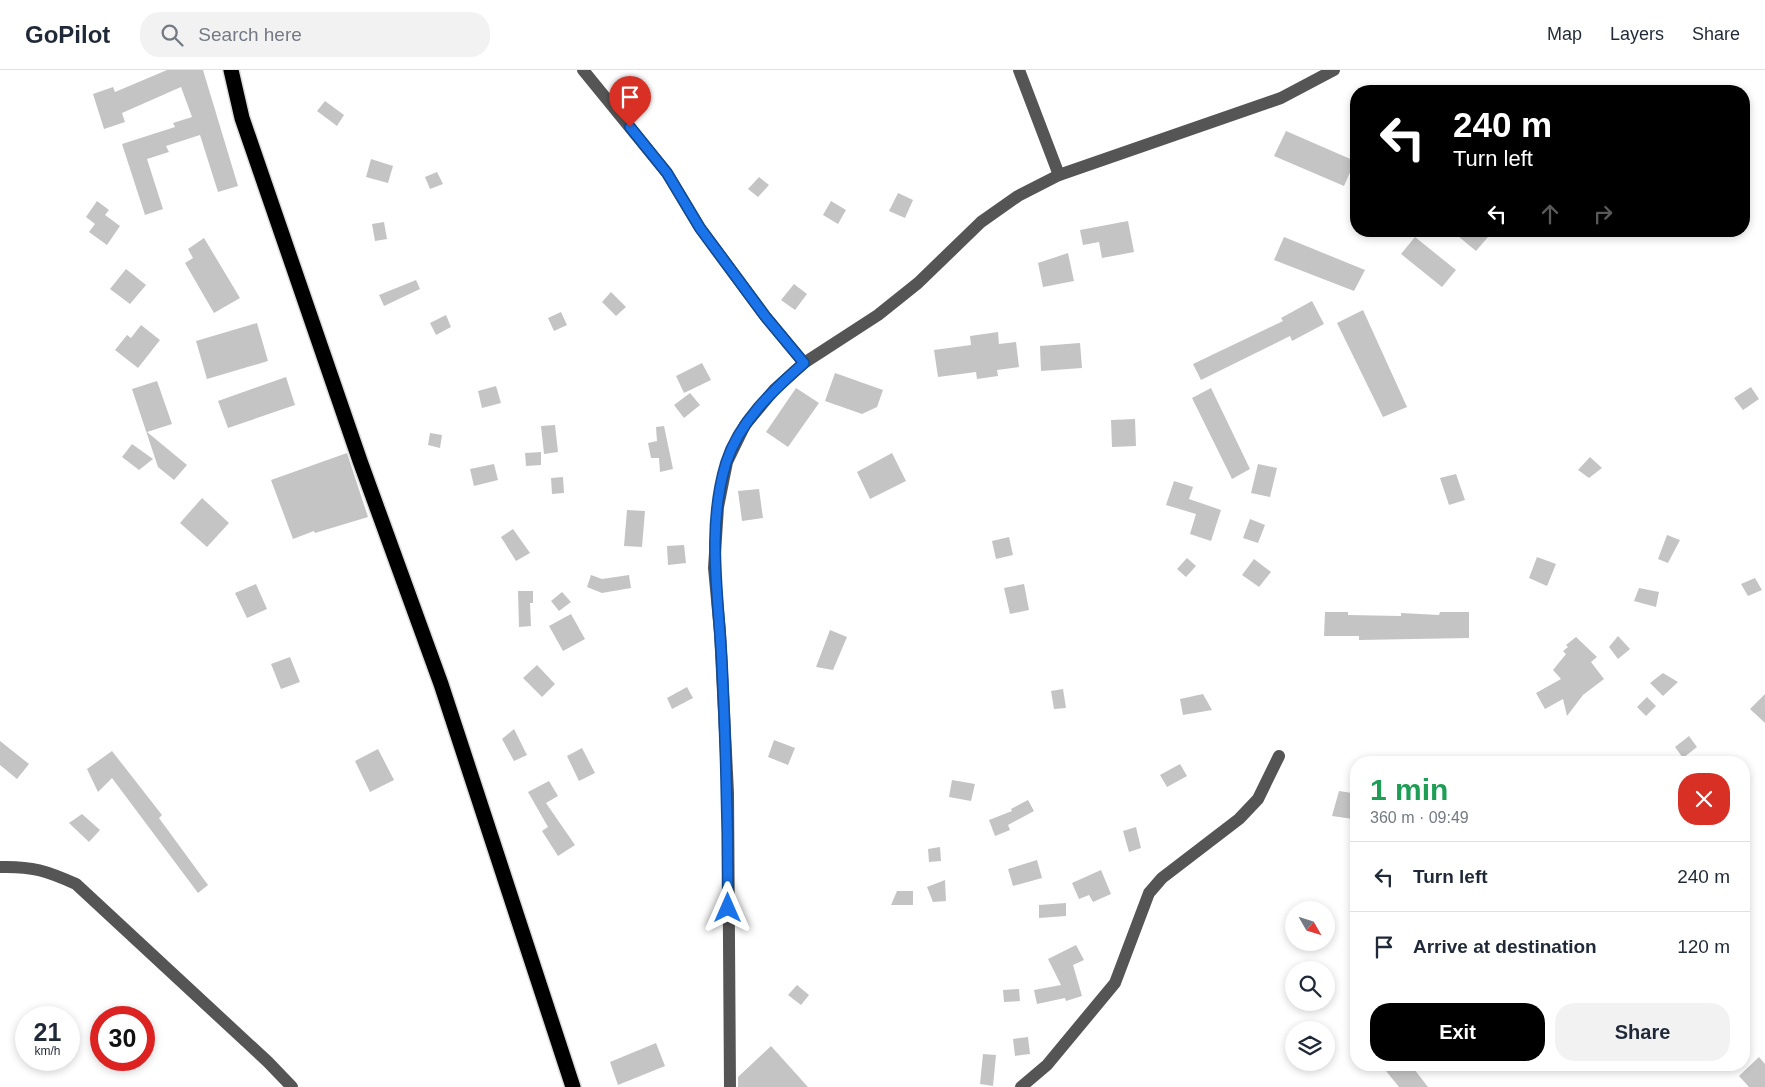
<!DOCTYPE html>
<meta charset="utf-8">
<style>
body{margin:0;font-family:Helvetica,sans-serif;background:#f2f2f3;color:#1f2937;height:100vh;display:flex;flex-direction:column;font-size:19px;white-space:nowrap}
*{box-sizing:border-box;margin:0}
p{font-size:16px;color:#747a83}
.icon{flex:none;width:28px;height:28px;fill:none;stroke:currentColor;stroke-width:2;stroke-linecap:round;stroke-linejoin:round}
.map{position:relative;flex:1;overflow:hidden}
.drawer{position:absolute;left:1350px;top:686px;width:400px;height:315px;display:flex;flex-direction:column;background:#fff;border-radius:20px;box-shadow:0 2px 8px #0003}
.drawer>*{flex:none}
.guide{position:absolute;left:1350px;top:15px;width:400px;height:152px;border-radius:20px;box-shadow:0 2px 8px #0003;background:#000;color:#fff;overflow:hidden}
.needle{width:32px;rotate:129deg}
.fabs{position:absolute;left:1285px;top:831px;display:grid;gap:10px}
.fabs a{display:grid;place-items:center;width:50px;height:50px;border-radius:50%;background:#fff;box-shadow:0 2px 8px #0003;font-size:25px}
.speed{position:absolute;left:15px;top:936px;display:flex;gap:10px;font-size:25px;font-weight:700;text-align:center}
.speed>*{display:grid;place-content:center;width:65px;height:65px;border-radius:50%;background:#fff;box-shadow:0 2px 8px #0003;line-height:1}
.speed small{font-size:12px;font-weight:400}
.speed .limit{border:8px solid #d22;background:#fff;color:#111}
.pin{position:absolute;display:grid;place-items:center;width:42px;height:42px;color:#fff;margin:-51px -21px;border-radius:50% 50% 50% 0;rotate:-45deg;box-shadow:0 0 5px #0007}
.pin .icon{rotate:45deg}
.me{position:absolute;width:55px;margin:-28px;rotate:0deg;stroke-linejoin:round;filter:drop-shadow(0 0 4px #0008)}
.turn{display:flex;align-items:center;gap:18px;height:105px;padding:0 20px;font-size:22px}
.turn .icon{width:65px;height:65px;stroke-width:2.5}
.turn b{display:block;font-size:35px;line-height:42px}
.lanes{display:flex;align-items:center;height:48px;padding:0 20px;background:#0003;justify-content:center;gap:25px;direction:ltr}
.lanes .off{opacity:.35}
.round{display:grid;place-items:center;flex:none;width:52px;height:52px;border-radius:20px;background:#f2f2f3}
.headline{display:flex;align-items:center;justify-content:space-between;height:85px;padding:0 20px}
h1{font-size:30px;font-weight:700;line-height:38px;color:#1e9e55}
.primary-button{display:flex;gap:10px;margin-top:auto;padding:10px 20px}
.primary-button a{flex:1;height:58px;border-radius:20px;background:#000;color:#fff;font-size:20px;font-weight:700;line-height:58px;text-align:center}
.primary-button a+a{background:#f2f2f3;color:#1f2937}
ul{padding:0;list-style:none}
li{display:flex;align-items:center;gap:15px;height:70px;padding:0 20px;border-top:1px solid #e0e1e3}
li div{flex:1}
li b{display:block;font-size:19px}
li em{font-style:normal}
header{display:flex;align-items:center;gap:30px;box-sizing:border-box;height:70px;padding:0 25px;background:#fff;border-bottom:1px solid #e0e1e3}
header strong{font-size:24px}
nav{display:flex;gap:28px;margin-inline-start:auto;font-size:18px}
.search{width:350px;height:45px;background:#f2f2f3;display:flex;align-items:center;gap:12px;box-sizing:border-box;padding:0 18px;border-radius:20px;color:#747a83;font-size:19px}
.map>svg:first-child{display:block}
.building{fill:#c4c4c4}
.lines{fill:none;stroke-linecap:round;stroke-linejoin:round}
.highway-casing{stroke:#dbdbdb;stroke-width:18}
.minor{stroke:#555;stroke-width:12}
.highway{stroke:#000;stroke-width:15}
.route-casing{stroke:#114b97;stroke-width:12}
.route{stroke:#1a73e8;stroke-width:9}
</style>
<header>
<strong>GoPilot</strong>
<div class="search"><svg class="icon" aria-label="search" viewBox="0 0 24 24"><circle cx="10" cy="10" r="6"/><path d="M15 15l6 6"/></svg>Search here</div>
<nav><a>Map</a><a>Layers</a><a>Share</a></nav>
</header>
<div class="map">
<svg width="1765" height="1017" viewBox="0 0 1765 1017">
<rect width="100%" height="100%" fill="#fff"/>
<g class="building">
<polygon points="167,0 203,0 238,116 218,122 200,65 166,76 169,82 147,89 163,139 145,145 122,74 175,57 173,53 192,47 181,17 122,43 125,52 104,59 93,24 113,17 115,22"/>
<polygon points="325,31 344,45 337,56 317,41"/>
<polygon points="1286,61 1355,91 1344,116 1274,86"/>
<polygon points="371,89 393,96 388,113 366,107"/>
<polygon points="437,102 443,114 430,119 425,107"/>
<polygon points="759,107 769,115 758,127 748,119"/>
<polygon points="898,123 913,130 905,148 889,141"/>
<polygon points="97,131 109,140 105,145 120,156 107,175 89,162 95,154 86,147"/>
<polygon points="831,131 846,140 838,154 823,145"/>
<polygon points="1128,151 1134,182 1102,188 1099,172 1083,175 1080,160"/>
<polygon points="384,152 387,169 375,171 372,154"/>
<polygon points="1452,161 1493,161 1476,181"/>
<polygon points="1284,167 1365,200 1354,221 1274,190"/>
<polygon points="1415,167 1456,200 1442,217 1401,184"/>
<polygon points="204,168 240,228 214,243 185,193 193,188 188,179"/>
<polygon points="1068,183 1074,211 1043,217 1038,193"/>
<polygon points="126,199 146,215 130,234 110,219"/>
<polygon points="416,210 420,219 384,236 379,225"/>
<polygon points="794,214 807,224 795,240 781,230"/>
<polygon points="611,222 626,237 616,246 602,232"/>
<polygon points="1312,231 1324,254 1292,271 1290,266 1201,310 1193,294 1283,251 1281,248"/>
<polygon points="1363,240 1407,337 1383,347 1337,253"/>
<polygon points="561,242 567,255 554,261 548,248"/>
<polygon points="446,245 451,257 436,265 430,253"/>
<polygon points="257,253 268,291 207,309 196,271"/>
<polygon points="141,255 160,270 138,298 115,280 127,265 131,268"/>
<polygon points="998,262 999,274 1016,272 1019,297 997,300 998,306 977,309 976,302 938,307 934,280 971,275 970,266"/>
<polygon points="1080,273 1082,298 1041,301 1040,276"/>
<polygon points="702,293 711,310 684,323 676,306"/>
<polygon points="835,303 883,320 877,337 862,344 825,331"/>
<polygon points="286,307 295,335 228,358 218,331"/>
<polygon points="157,311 172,354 147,362 187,395 174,410 158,397 132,319"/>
<polygon points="496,316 501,333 482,338 478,321"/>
<polygon points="1751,317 1759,329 1743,340 1734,328"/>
<polygon points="796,318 819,333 788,377 766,362"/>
<polygon points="1211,318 1250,399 1232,409 1192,328"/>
<polygon points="690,323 700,335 684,348 674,335"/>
<polygon points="1135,349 1136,376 1112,377 1111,350"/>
<polygon points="555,355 558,382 544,384 541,356"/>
<polygon points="664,356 673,399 660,402 659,388 651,388 648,373 657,371 656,357"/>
<polygon points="430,363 442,365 440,378 428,375"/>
<polygon points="132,374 153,389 139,400 122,387"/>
<polygon points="541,382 541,395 526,396 525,383"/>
<polygon points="347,383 368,447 315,463 314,461 293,469 271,410"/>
<polygon points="892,383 906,411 870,429 857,402"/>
<polygon points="1590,387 1602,398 1589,408 1578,400"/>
<polygon points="494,394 498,410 474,416 470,399"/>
<polygon points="1258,394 1277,398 1270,427 1251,423"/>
<polygon points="1456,404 1465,430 1449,435 1440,408"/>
<polygon points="563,407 564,423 552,424 551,408"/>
<polygon points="1174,411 1193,417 1189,429 1221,440 1211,471 1190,464 1196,444 1166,435"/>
<polygon points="759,419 763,448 742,451 738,421"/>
<polygon points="202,428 229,453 207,477 180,453"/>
<polygon points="627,440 645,441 642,477 624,476"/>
<polygon points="1250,449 1265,455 1258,473 1243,468"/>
<polygon points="513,459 530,483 516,491 501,467"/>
<polygon points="1667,465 1680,470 1668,493 1658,489"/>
<polygon points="1009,467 1013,485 996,489 992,471"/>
<polygon points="684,475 686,493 668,495 667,476"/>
<polygon points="1537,487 1556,494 1547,516 1529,508"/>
<polygon points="1187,488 1196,496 1186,507 1177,499"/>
<polygon points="1254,489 1271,502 1259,517 1242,505"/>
<polygon points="591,505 602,509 629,505 631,518 602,523 587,517"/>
<polygon points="1755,508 1762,520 1748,526 1741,514"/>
<polygon points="256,514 267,539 247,548 235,523"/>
<polygon points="1024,514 1029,540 1010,544 1004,518"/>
<polygon points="1639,518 1659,522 1656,537 1634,531"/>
<polygon points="518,521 533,521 533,533 530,533 531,556 519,557"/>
<polygon points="562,522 571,532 559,541 551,531"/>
<polygon points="1325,542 1348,542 1348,545 1401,546 1401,543 1439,545 1440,542 1469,542 1469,568 1359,570 1359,566 1324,566"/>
<polygon points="571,544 585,569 563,581 549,556"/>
<polygon points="830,560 847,567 833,600 816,597"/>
<polygon points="1618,566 1630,579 1618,589 1609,577"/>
<polygon points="1576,567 1597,587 1591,592 1604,609 1583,625 1567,646 1563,629 1545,639 1536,623 1561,609 1553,600 1566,584 1563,581 1568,577 1566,575"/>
<polygon points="290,587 300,612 281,619 271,594"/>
<polygon points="537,595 555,614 542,627 523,608"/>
<polygon points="1663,603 1678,612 1663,626 1650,613"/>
<polygon points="687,617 693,628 672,639 667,628"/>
<polygon points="1063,619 1066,638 1054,639 1051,621"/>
<polygon points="1203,624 1212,640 1183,645 1180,629"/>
<polygon points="1765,624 1765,653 1750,639"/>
<polygon points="1647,627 1656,636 1646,646 1637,637"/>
<polygon points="514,659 527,685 514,691 502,669"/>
<polygon points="1689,666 1697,677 1683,688 1675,677"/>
<polygon points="774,670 795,678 788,695 768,687"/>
<polygon points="0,671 29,694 17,709 0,695"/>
<polygon points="582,678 595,703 579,711 567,686"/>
<polygon points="378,679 394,710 370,722 355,691"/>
<polygon points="112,681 162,745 159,748 208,815 198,823 112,708 98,722 87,699"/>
<polygon points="1180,694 1187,706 1167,717 1160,705"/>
<polygon points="952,710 975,714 971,731 949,727"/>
<polygon points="549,711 558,726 546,733 575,775 558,786 542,761 548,757 528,722"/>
<polygon points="1339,721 1352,723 1353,749 1332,746"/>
<polygon points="1028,730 1034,741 1008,755 1010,760 995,766 989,750 1012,741 1011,739"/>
<polygon points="82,744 100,760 89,772 69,753"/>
<polygon points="1136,757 1141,778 1129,782 1123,761"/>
<polygon points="940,777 941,791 929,792 928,779"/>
<polygon points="1037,790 1042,808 1013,816 1008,799"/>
<polygon points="1101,800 1111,824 1093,832 1089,825 1079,829 1072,813"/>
<polygon points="945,810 946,831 933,832 927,817"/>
<polygon points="897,821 913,821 913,835 891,835"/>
<polygon points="1066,833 1066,846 1039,848 1039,835"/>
<polygon points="1076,875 1084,890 1073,895 1082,926 1066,931 1065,928 1037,934 1034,920 1061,915 1048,889"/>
<polygon points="797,915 809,925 801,935 788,925"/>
<polygon points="1019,919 1020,931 1004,932 1003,920"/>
<polygon points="1028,967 1030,984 1015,986 1013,969"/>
<polygon points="656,973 665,996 618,1015 610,992"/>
<polygon points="771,976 808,1017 738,1017 738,1007"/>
<polygon points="983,984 996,985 993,1016 980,1014"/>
<polygon points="1759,987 1765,994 1765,1017 1749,1017 1739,1006"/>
<polygon points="1394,995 1411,995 1428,1017 1399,1017 1386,1001"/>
</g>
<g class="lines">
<g class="highway-casing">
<polyline id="highway" points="231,0 242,48 360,391 441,614 573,1017"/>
</g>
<g class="minor">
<polyline points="583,0 667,103 700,158 765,246 804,293"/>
<polyline points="1019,0 1059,105"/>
<path d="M0 797C32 796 47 801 76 814L268 992 292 1017"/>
<polyline points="730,1017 728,723 720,562 714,498 718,437 727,392 745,355 774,320 804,293 878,245 918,213 981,152 1018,126 1059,105 1281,28 1334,0"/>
<polyline points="1021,1017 1047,995 1115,913 1149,823 1162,808 1239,749 1258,729 1279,686"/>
</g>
<use href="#highway" class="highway"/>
</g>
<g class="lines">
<g class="route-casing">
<path id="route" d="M630 57 667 103 700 158 765 246 804 293C773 320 739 352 726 393 706 459 719 529 722 596 726 677 728 757 728 838"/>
</g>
<use href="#route" class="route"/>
</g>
</svg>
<div class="fabs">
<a><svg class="needle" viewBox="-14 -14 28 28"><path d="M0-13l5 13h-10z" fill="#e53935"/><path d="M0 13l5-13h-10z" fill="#747a83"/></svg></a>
<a><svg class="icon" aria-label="search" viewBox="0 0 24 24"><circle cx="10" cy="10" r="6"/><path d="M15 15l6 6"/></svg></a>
<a><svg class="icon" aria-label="layers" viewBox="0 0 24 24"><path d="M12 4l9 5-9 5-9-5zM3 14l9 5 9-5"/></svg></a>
</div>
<div class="speed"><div>21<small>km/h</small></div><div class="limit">30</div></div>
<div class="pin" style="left:630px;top:57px;background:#d93025"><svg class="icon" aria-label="arrive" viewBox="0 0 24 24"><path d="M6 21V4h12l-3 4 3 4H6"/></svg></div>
<svg class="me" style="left:728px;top:838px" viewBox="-20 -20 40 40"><path d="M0-17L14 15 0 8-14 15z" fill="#1a73e8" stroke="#fff" stroke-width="4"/></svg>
<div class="guide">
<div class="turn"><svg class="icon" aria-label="left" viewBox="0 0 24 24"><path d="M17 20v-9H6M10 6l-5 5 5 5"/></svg><div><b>240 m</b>Turn left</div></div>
<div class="lanes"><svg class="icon" aria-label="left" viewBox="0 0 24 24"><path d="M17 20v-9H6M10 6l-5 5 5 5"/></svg><svg class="icon off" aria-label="ahead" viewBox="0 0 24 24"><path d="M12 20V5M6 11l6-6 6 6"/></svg><svg class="icon off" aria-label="right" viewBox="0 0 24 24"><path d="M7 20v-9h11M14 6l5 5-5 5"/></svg></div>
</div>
<section class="drawer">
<div class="headline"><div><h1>1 min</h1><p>360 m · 09:49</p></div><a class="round" style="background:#d93025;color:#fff"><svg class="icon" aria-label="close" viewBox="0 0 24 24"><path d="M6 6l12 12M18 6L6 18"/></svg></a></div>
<ul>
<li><svg class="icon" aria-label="left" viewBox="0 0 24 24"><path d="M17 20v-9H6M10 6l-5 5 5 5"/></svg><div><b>Turn left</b></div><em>240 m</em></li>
<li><svg class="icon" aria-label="arrive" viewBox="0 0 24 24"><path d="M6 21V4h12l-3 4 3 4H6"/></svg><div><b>Arrive at destination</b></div><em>120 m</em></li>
</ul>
<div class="primary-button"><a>Exit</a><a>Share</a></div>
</section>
</div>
